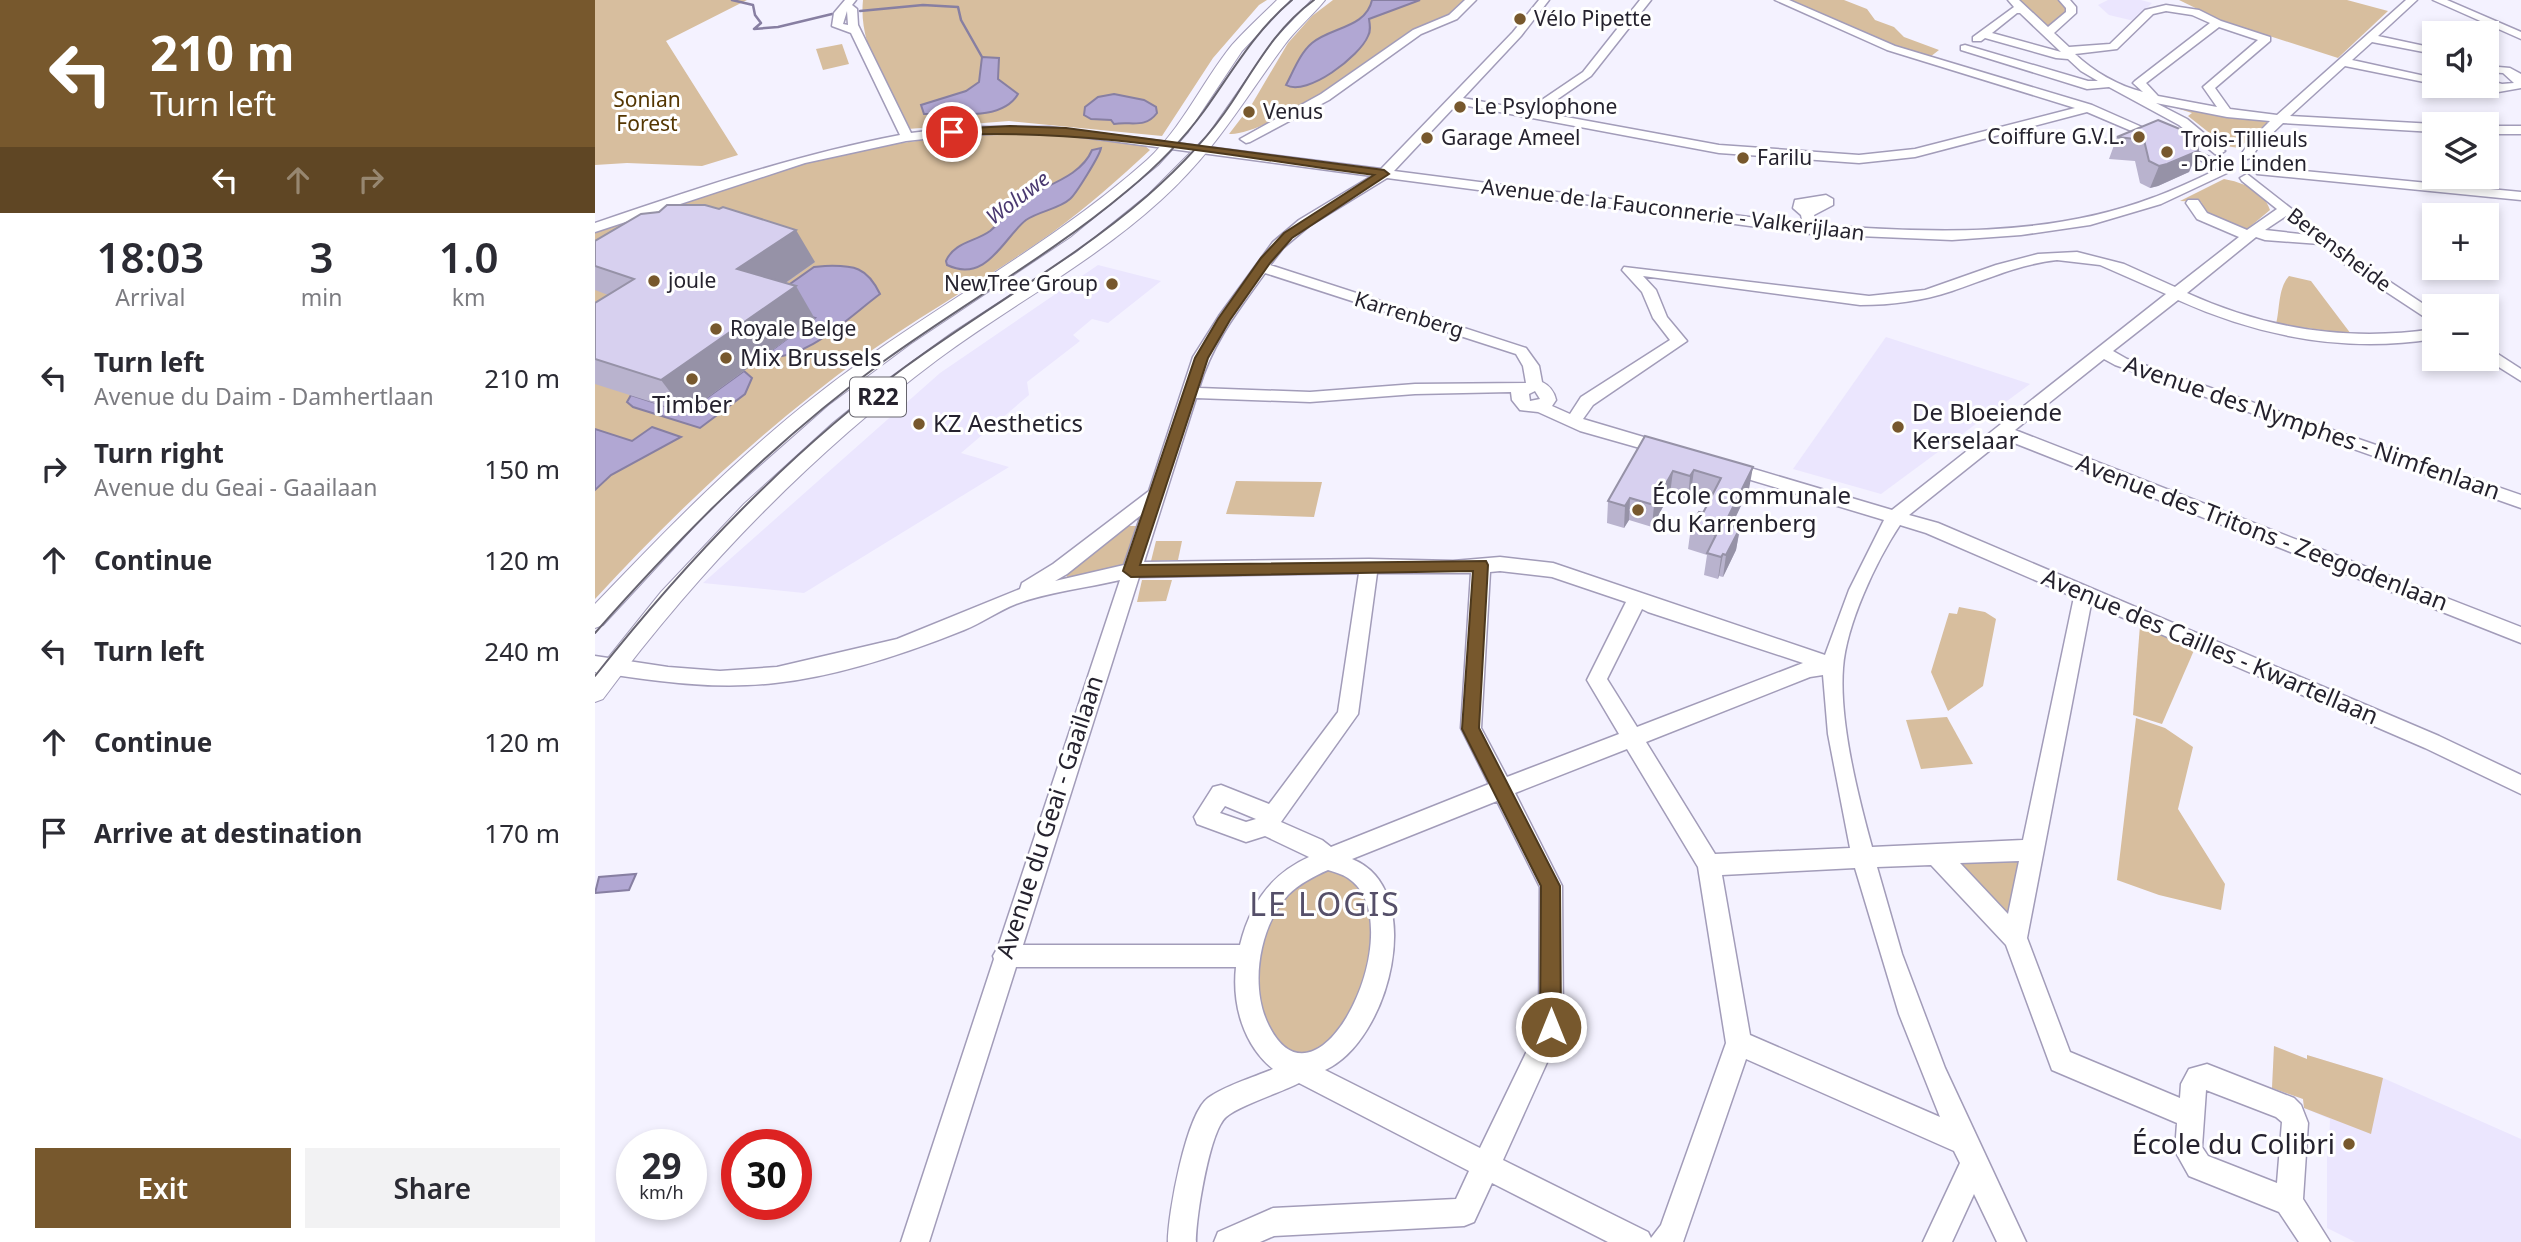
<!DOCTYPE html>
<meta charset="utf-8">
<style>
body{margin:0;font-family:"Noto Sans",sans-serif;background:#f2f2f3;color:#2b2b33;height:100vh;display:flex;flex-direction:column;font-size:26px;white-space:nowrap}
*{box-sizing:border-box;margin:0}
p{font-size:23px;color:#7c7c81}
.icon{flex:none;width:38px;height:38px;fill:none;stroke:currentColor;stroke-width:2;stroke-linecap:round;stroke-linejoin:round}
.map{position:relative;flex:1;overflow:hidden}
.drawer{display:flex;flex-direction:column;background:#fff;width:595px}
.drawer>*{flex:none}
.banner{background:#77582d;color:#fff;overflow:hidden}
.tools{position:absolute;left:1827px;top:21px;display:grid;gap:14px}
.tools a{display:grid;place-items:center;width:77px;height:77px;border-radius:0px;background:#fff;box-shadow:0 4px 10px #0003;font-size:35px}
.speed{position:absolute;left:21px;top:1129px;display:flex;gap:14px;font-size:35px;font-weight:700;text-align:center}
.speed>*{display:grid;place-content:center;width:91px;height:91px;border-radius:50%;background:#fff;box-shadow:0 4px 10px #0003;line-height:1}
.speed small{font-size:18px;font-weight:400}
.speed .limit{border:10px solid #d22;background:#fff;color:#111}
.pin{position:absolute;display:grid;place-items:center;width:60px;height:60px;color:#fff;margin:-30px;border:4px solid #fff;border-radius:50%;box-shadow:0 2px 7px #0007}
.me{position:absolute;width:77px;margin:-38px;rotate:0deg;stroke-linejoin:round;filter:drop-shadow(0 0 5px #0008)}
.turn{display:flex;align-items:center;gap:24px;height:147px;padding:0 35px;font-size:32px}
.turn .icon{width:91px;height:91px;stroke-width:2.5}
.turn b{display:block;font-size:49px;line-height:60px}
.lanes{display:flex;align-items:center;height:66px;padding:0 35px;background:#0003;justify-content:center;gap:35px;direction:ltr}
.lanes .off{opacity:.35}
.eta{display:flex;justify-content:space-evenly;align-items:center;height:119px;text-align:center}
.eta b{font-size:42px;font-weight:600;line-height:49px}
.action{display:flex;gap:14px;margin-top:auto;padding:14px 35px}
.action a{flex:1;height:80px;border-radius:0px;background:#77582d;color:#fff;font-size:28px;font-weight:600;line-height:80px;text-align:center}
.action a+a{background:#f2f2f3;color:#2b2b33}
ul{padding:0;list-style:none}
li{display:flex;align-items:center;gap:21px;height:91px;padding:0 35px}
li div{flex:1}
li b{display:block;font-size:26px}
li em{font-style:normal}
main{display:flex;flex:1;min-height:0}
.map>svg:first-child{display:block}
.built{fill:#ebe6fe}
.green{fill:#d7be9e}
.water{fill:#b1a7d3;stroke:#877fa2;stroke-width:2}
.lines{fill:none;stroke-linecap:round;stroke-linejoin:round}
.stream{stroke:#877fa2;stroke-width:2.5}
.minor-casing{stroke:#a29cb9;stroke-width:3}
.major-casing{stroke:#a29cb9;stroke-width:2}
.minor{fill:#fff;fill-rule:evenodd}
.major{fill:#fff;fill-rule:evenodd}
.tram{stroke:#676471;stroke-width:2}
.wall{fill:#b9b3ce}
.shaded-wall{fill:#9692a7}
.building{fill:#d7d0ef;stroke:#9692a7;stroke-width:2}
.route{fill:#77582d;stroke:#4d391d;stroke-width:2}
.poi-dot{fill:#77582d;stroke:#fff;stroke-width:2.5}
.labels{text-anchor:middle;stroke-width:6;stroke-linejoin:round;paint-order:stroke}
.far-poi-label{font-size:21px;fill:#25222e;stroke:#fff;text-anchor:start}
.far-park-label{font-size:21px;fill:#543602;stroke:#fff}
.far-water-label{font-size:21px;font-style:italic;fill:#493870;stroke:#fff}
.far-street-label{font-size:21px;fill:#25222e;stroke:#fff}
.shield{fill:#fff;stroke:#66646d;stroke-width:2}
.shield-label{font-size:23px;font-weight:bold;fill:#25222e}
.poi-label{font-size:24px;fill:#25222e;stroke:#fff;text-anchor:start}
.street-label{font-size:24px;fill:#25222e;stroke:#fff}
.near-poi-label{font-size:28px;fill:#25222e;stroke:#fff;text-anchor:end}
.near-neighbourhood-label{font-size:32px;letter-spacing:2px;fill:#554f69;stroke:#fff}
</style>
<main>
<section class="drawer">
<div class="banner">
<div class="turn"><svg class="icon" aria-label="left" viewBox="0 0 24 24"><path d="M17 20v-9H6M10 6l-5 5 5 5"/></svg><div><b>210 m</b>Turn left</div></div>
<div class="lanes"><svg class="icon" aria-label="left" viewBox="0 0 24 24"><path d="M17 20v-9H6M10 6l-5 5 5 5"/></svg><svg class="icon off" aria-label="ahead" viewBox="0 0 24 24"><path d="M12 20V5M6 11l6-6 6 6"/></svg><svg class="icon off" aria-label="right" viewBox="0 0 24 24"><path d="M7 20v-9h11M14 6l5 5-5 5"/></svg></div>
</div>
<div class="eta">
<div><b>18:03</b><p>Arrival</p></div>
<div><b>3</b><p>min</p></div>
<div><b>1.0</b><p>km</p></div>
</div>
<ul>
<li><svg class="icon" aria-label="left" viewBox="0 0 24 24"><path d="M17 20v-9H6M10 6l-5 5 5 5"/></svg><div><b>Turn left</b><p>Avenue du Daim - Damhertlaan</p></div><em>210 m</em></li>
<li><svg class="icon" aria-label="right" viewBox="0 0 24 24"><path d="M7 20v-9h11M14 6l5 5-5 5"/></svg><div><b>Turn right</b><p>Avenue du Geai - Gaailaan</p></div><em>150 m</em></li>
<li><svg class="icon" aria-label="ahead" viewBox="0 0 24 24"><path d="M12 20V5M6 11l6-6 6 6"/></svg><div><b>Continue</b></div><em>120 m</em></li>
<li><svg class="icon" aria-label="left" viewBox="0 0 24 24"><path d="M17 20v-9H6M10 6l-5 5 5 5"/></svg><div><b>Turn left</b></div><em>240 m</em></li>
<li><svg class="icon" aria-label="ahead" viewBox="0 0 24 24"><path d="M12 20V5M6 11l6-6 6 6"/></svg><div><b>Continue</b></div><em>120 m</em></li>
<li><svg class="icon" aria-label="arrive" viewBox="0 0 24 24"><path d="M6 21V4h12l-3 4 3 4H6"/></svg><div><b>Arrive at destination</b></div><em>170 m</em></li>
</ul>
<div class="action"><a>Exit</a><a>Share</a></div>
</section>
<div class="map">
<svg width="1926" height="1242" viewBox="0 0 1926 1242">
<rect width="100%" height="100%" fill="#f4f2ff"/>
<g class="built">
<polygon points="1513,0 1546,0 1557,3 1539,21 1514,15 1503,5"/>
<polygon points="503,265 566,281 513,323 497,319 478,335 485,341 432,382 434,395 366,453 414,467 209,593 108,583 345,373"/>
<polygon points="1291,337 1435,384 1286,494 1198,469"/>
<polygon points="1679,1046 1712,1059 1712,1055 1788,1078 1926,1139 1926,1242 1760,1242 1732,1228 1732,1143 1734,1144 1735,1119 1709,1108 1708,1099 1677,1088"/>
</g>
<g class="green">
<polygon points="0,0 152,0 71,41 143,155 107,166 32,163 0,165"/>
<path d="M268 0H672L664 5 618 58 567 136 414 121 313 129C293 88 263 46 268 0Z"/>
<path d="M738 0H872L858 14C819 38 670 138 634 134L657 104 693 43 717 16Z"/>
<polygon points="1191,0 1249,0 1272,9 1280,20 1299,27 1309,37 1344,50 1335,57 1319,53"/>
<polygon points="1423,0 1464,0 1469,4 1471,11 1455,26 1450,26"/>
<polygon points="1584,0 1752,0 1793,11 1743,58 1625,20"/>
<polygon points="247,44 254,64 228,70 221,49"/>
<polygon points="1578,107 1674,121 1644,148 1631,146 1593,116 1597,113"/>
<path d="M395 134 470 136 550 146 555 150C524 179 492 207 458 232 396 276 329 313 267 357 169 428 82 510 0 599V230C76 205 152 175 230 157 285 144 339 138 395 134Z"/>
<path d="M1629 179C1647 182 1669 191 1675 210L1651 230 1613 215 1606 202 1585 201Z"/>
<path d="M1694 276 1716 281 1756 334 1681 324C1685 309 1683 288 1694 276Z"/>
<polygon points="641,481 727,482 719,517 631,514"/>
<polygon points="528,526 542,526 528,567 472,578 471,573"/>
<polygon points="561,541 587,541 583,560 556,561"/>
<polygon points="547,580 577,580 571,601 542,602"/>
<polygon points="1364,607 1390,612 1401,619 1388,686 1353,711 1336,672 1354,613 1362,614"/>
<polygon points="1545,625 1600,648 1567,724 1538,715"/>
<polygon points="1352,717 1378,764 1326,769 1311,720"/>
<polygon points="1541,718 1570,728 1598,747 1583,809 1630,884 1626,910 1564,895 1522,880"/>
<polygon points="1425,861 1414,915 1411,915 1362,862"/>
<path d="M736 868 748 871 773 901 778 954 753 1027 718 1053C711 1053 698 1053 691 1050 648 1023 660 935 686 899 698 884 719 877 736 868Z"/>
<polygon points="1679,1046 1712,1059 1712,1055 1788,1078 1776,1134 1709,1108 1708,1099 1677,1088"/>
</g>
<g class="water">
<path d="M777 0H825L774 19C775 25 776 31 773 36 765 56 712 97 691 85 698 72 705 53 717 43 736 27 771 28 777 0Z"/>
<path d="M387 57 404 58 403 79 423 94C407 122 357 113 329 114L326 105 371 91 384 82Z"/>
<path d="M519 94 549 100 561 107 562 113C550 129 536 121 519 124L516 120 496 119 489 115 490 107 503 97Z"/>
<path d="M506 148C505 155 481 194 475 199 464 209 444 211 431 220 409 237 392 284 352 265L351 261C359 242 380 242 395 231 405 223 412 211 422 203 445 186 485 179 497 150Z"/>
<path d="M230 266C259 265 272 267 285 294 255 316 208 364 169 356L220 318 168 303 219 267Z"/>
<polygon points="149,371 157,378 150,394 105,428 38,407 32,402 36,395 91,413"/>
<polygon points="57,427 86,437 16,475 0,490 0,429 37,441"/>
<polygon points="41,874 34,890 0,893 4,877"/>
</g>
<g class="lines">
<g class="stream">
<polyline points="137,0 158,5 160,15 166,23 159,29 183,27 237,14"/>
<polyline points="265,11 328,5 363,7 366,20 387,57"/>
</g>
<g class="minor-casing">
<g id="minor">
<path d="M250 0H261L257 5 262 9 263 25 316 133 365 127H454L786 169 918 32 944 0H954L926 36 868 98 932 110 988 72 1045 0H1056L996 76 944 112 1124 145 1264 155 1320 149 1480 108 1292 50 1180 0H1194L1300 46 1497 105 1617 158 1611 162 1607 161 1492 112 1320 157 1264 163 1124 153 862 104 799 171 1208 224 1206 215 1198 208 1200 200 1231 195 1238 199V205L1219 215 1222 225C1333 233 1451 238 1557 198 1579 190 1600 180 1621 170L1626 169 1632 173 1566 204 1495 225 1426 235 1357 240 1216 234 792 178 714 226 688 248 675 265 931 348 944 366 947 382C955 386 959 391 961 400L957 406 975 414 986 397 1075 340 1058 318 1047 292 1027 270 1029 267 1274 296 1330 290 1401 265 1443 254 1482 252 1529 264 1580 287 1644 237 1602 219 1591 203 1593 200H1603L1612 213 1652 230 1682 209 1647 181 1645 178 1652 174 1762 260 1839 311V321L1834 320 1752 266 1725 244 1670 240 1661 237 1592 293C1671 329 1753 342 1839 329V339C1750 353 1665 337 1583 300L1518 351 1532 359 1926 495V508L1520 365 1509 359 1420 430 1926 627V643L1409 439 1314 515 1343 523 1844 736 1926 775V794L1830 748 1496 604 1432 938 1475 1052 1585 1098 1586 1084 1594 1069 1612 1064 1699 1098 1706 1105 1713 1123 1708 1199 1735 1242H1704L1684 1212 1594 1176 1580 1151 1582 1123 1457 1070 1411 945 1336 865 1282 867 1307 954 1350 1068 1431 1242H1402L1379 1194 1357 1242H1328L1365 1163 1359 1151 1151 1059 1088 1242H1013L897 1183 879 1222 869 1226 679 1236 665 1242H619L623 1232 678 1208 861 1199 874 1171 704 1083C685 1093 645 1105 631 1117 614 1132 601 1219 601 1242H573C573 1214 591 1114 613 1098 629 1086 659 1077 678 1069 648 1045 637 1004 641 967H421L334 1242H306L399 959 398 956 403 947 525 580C491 588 453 592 421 604 403 611 387 623 369 630 309 654 244 676 180 683 118 690 60 681 0 672V656L73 667 125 671 182 667 302 639 425 589 427 583 458 564 554 491 598 357 624 316 678 242 704 220 777 176 472 135 419 133 365 135 311 141 210 163 0 232V223C100 189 200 155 305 135L256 33 237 26 239 13ZM252 11 253 25 248 24ZM1691 216 1714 235 1670 230ZM1462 260 1505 265 1571 294 1297 510 1132 461 1123 467 1126 471 1289 520 1254 590 1230 655 958 563 905 557 858 561 774 559 549 562 601 398 715 402 820 394 916 392 917 400 925 410 943 412 985 431 1073 456 1079 454 1081 450 1079 446 988 419 998 405 1092 341 1072 317 1061 290 1048 276 1265 305C1297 305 1327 301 1357 291 1392 279 1425 264 1462 260ZM670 273 921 354 928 366 931 383 820 384 715 392 604 388C618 342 642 312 670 273ZM940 391 945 399 935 401 934 394ZM546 515 529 565 460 581 472 574ZM1305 525 1331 533 1479 597 1428 840 1277 847C1263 796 1244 721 1248 668 1251 625 1281 561 1305 525ZM905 571 957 577 1031 602 992 680 1024 734 912 777 886 728 895 572ZM764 573 743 712 674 804 626 785 618 787 599 817 602 824 651 842 670 836 714 857C676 874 655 904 645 945H428L544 577ZM782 573H876L866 728 894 784 736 847 727 840 686 822 763 714ZM1047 609 1053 612 1208 663 1042 727 1012 679ZM1228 675 1233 734 1255 848 1120 854 1051 742 1215 677ZM1032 749 1103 867 1131 1043 1066 1225 1056 1238 1053 1232 908 1160 968 1027 967 886 920 793ZM902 801 945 887 944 1026 885 1148 730 1070C795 1041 833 889 757 859ZM630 806 661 819 651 822 625 813ZM1424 861 1413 914 1365 863ZM1260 868 1304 1014 1345 1117 1155 1035 1127 875ZM733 870C739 872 747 874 753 878 820 922 725 1126 674 1026 654 987 664 927 693 895 704 884 719 876 733 870ZM1611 1090 1681 1117 1687 1122 1682 1183 1613 1156 1607 1147Z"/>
<polygon points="870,0 881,0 862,19 826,34 734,100 655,142 651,143 645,139 726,94 818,30 854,15"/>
<path d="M1413 0H1424L1453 27 1471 12V8L1464 0H1475L1481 7V13L1459 33 1474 47 1515 44 1550 10 1571 5 1604 10 1626 21 1675 37V41L1620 88 1635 109 1682 115 1811 0H1822L1783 36 1839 48V54L1777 42 1757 60 1839 78V84L1750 66 1695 116 1839 124V132L1688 123 1664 146 1656 158 1652 159 1646 155 1655 141 1675 121 1632 117 1561 103 1592 119 1630 151 1624 155 1620 154 1584 125 1514 87 1492 89 1366 50V46L1370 45 1493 81H1503L1486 71 1473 59 1461 58 1390 38 1386 41H1378V37L1419 7ZM1571 11 1597 15 1615 23 1540 81 1538 83 1548 92C1523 86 1498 71 1480 54L1522 49 1558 14ZM1422 13H1425L1466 52 1397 33ZM1624 27 1663 40 1608 87 1622 107 1563 96 1551 83Z"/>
<polygon points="1838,0 1852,0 1926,32 1926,39"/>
<polygon points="1892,66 1915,68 1926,74 1926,88 1892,94 1862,88 1860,86 1892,86 1892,80 1907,84 1919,83 1908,73 1892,72"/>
<rect x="1892" y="126" width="34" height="8"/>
<polygon points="1667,167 1926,192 1926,200 1662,174 1662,168"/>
<polygon points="1892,347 1926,369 1926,381 1891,359"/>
</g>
</g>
<g class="major-casing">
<g id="major">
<path d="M682 0H695L647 51 593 132 563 165 475 237 315 344 233 405 116 508 8 625 0 628V604C70 531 139 460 219 397 326 312 450 251 552 160 588 127 607 82 637 45 651 29 667 15 682 0Z"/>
<path d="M717 0H730C717 16 700 30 688 47 646 104 620 151 566 200 497 263 416 305 342 360 213 457 104 570 8 699L0 702V674L66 592 149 504 238 423 285 385 357 333 482 252 554 194 613 135 679 40Z"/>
</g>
</g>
<use href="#minor" class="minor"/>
<use href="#major" class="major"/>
<g class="tram">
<path d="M0 633C88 533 181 440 289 361 369 303 456 255 532 191 560 168 587 141 609 111 637 72 659 32 697 0"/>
<path d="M0 676C91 561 192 454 310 367 390 308 477 261 552 196 584 168 614 137 637 102 662 64 681 28 719 0"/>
</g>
</g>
<g class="wall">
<polygon points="1563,120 1603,151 1594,172 1563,186 1555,188 1545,183 1540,161 1514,159 1522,137"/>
<polygon points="0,241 220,262 191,283 220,319 91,413 0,384 0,303 13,295 0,290"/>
<polygon points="1050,436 1154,489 1136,526 1145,528 1141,550 1128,577 1124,576 1123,579 1109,575 1112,555 1093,549 1096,527 1108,513 1116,498 1096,492 1093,499 1075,494 1057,527 1034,520 1029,528 1012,523 1013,501"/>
</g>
<g class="shaded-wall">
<polygon points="1603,151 1594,172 1563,186 1555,188 1564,166"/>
<polygon points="201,230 220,262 163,302 142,269"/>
<polygon points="201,286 220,319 91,413 66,380"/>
<polygon points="1158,467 1154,489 1135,529 1132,519"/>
<polygon points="1099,470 1096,492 1093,499 1095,476"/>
<polygon points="1078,471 1075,494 1057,527 1059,505"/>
<polygon points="1035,498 1034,520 1029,528 1030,506"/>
<polygon points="1145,528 1141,550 1128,577 1131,555"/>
<polygon points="1128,554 1124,576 1123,579 1126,557"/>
</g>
<g class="building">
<polygon points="1563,120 1597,134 1603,148 1603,151 1572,164 1564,166 1554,161 1549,140 1522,137"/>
<polygon points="72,205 110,205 124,209 128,207 201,230 142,269 201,286 66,380 0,359 0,303 39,279 0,266 0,241 46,214 64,212"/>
<polygon points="1050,436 1158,467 1132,519 1136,520 1134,525 1145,528 1131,555 1128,554 1126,557 1112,553 1121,535 1096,527 1104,512 1108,513 1126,478 1099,470 1095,476 1078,471 1059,505 1035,498 1030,506 1013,501"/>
</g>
<path class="route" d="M415 126 471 128 789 170 794 174 697 238 675 263 635 320 613 358 545 565 891 561 893 565 884 728 965 886 966 1027 963 1035 956 1038 948 1035 945 1027 946 886 867 729 878 571 536 577 528 571 600 358 623 319 666 258 689 233 779 175C639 157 498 128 357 135L352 132 357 129Z"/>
<g class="poi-dot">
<circle cx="925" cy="19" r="7"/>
<circle cx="865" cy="107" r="7"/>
<circle cx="654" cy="112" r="7"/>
<circle cx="1544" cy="137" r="7"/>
<circle cx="832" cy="138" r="7"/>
<circle cx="1572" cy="152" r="7"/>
<circle cx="1148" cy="158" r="7"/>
<circle cx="59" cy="281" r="7"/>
<circle cx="517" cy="284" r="7"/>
<circle cx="121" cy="329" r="7"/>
<circle cx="131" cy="358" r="7"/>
<circle cx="97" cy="379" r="7"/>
<circle cx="324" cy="424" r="7"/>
<circle cx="1303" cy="427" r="7"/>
<circle cx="1043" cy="510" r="7"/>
<circle cx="1754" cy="1144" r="7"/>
</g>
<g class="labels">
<g class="far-poi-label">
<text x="939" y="26">Vélo Pipette</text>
<text x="879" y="114">Le Psylophone</text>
<text x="668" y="119">Venus</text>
<text x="1530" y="144" text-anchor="end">Coiffure G.V.L.</text>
<text x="846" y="145">Garage Ameel</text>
<text x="1586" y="147">Trois-Tillieuls<tspan x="1586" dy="24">- Drie Linden</tspan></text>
<text x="1162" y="165">Farilu</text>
<text x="73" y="288">joule</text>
<text x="503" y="291" text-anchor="end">NewTree Group</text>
<text x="135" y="336">Royale Belge</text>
</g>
<g class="far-park-label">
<text x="52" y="107">Sonian<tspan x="52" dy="24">Forest</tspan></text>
</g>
<g class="far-water-label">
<text transform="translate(423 198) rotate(-37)" y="7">Woluwe</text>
</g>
<g class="far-street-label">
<text transform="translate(1078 210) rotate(7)" y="7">Avenue de la Fauconnerie - Valkerijlaan</text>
<text transform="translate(1744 250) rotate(37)" y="7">Berensheide</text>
<text transform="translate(814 315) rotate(17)" y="7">Karrenberg</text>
</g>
<rect class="shield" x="255" y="377.5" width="56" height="39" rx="5"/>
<g class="shield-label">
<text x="283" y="405">R22</text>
</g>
<g class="poi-label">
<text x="145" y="366">Mix Brussels</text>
<text x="97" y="413" text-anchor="middle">Timber</text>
<text x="1317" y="421">De Bloeiende<tspan x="1317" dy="28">Kerselaar</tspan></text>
<text x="338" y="432">KZ Aesthetics</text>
<text x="1057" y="504">École communale<tspan x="1057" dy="28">du Karrenberg</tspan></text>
</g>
<g class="street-label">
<text transform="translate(1717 428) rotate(19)" y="8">Avenue des Nymphes - Nimfenlaan</text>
<text transform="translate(1667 533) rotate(21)" y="8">Avenue des Tritons - Zeegodenlaan</text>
<text transform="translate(1615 647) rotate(23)" y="8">Avenue des Cailles - Kwartellaan</text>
<text transform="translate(455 817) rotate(-72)" y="8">Avenue du Geai - Gaailaan</text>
</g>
<g class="near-poi-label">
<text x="1740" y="1154">École du Colibri</text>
</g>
<g class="near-neighbourhood-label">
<text x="730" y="916">LE LOGIS</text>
</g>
</g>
</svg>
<div class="tools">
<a><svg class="icon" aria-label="sound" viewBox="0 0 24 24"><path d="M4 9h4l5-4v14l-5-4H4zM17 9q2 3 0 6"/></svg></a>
<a><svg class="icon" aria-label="layers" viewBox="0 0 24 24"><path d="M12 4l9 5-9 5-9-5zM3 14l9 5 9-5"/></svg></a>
<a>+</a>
<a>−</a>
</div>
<div class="speed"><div>29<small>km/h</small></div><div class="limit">30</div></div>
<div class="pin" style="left:357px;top:132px;background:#d93025"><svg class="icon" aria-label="arrive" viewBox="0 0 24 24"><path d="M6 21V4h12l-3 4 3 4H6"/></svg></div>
<svg class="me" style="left:956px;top:1027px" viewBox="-20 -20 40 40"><circle r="17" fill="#77582d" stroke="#fff" stroke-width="3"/><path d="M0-11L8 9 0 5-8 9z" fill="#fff"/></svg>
</div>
</main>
